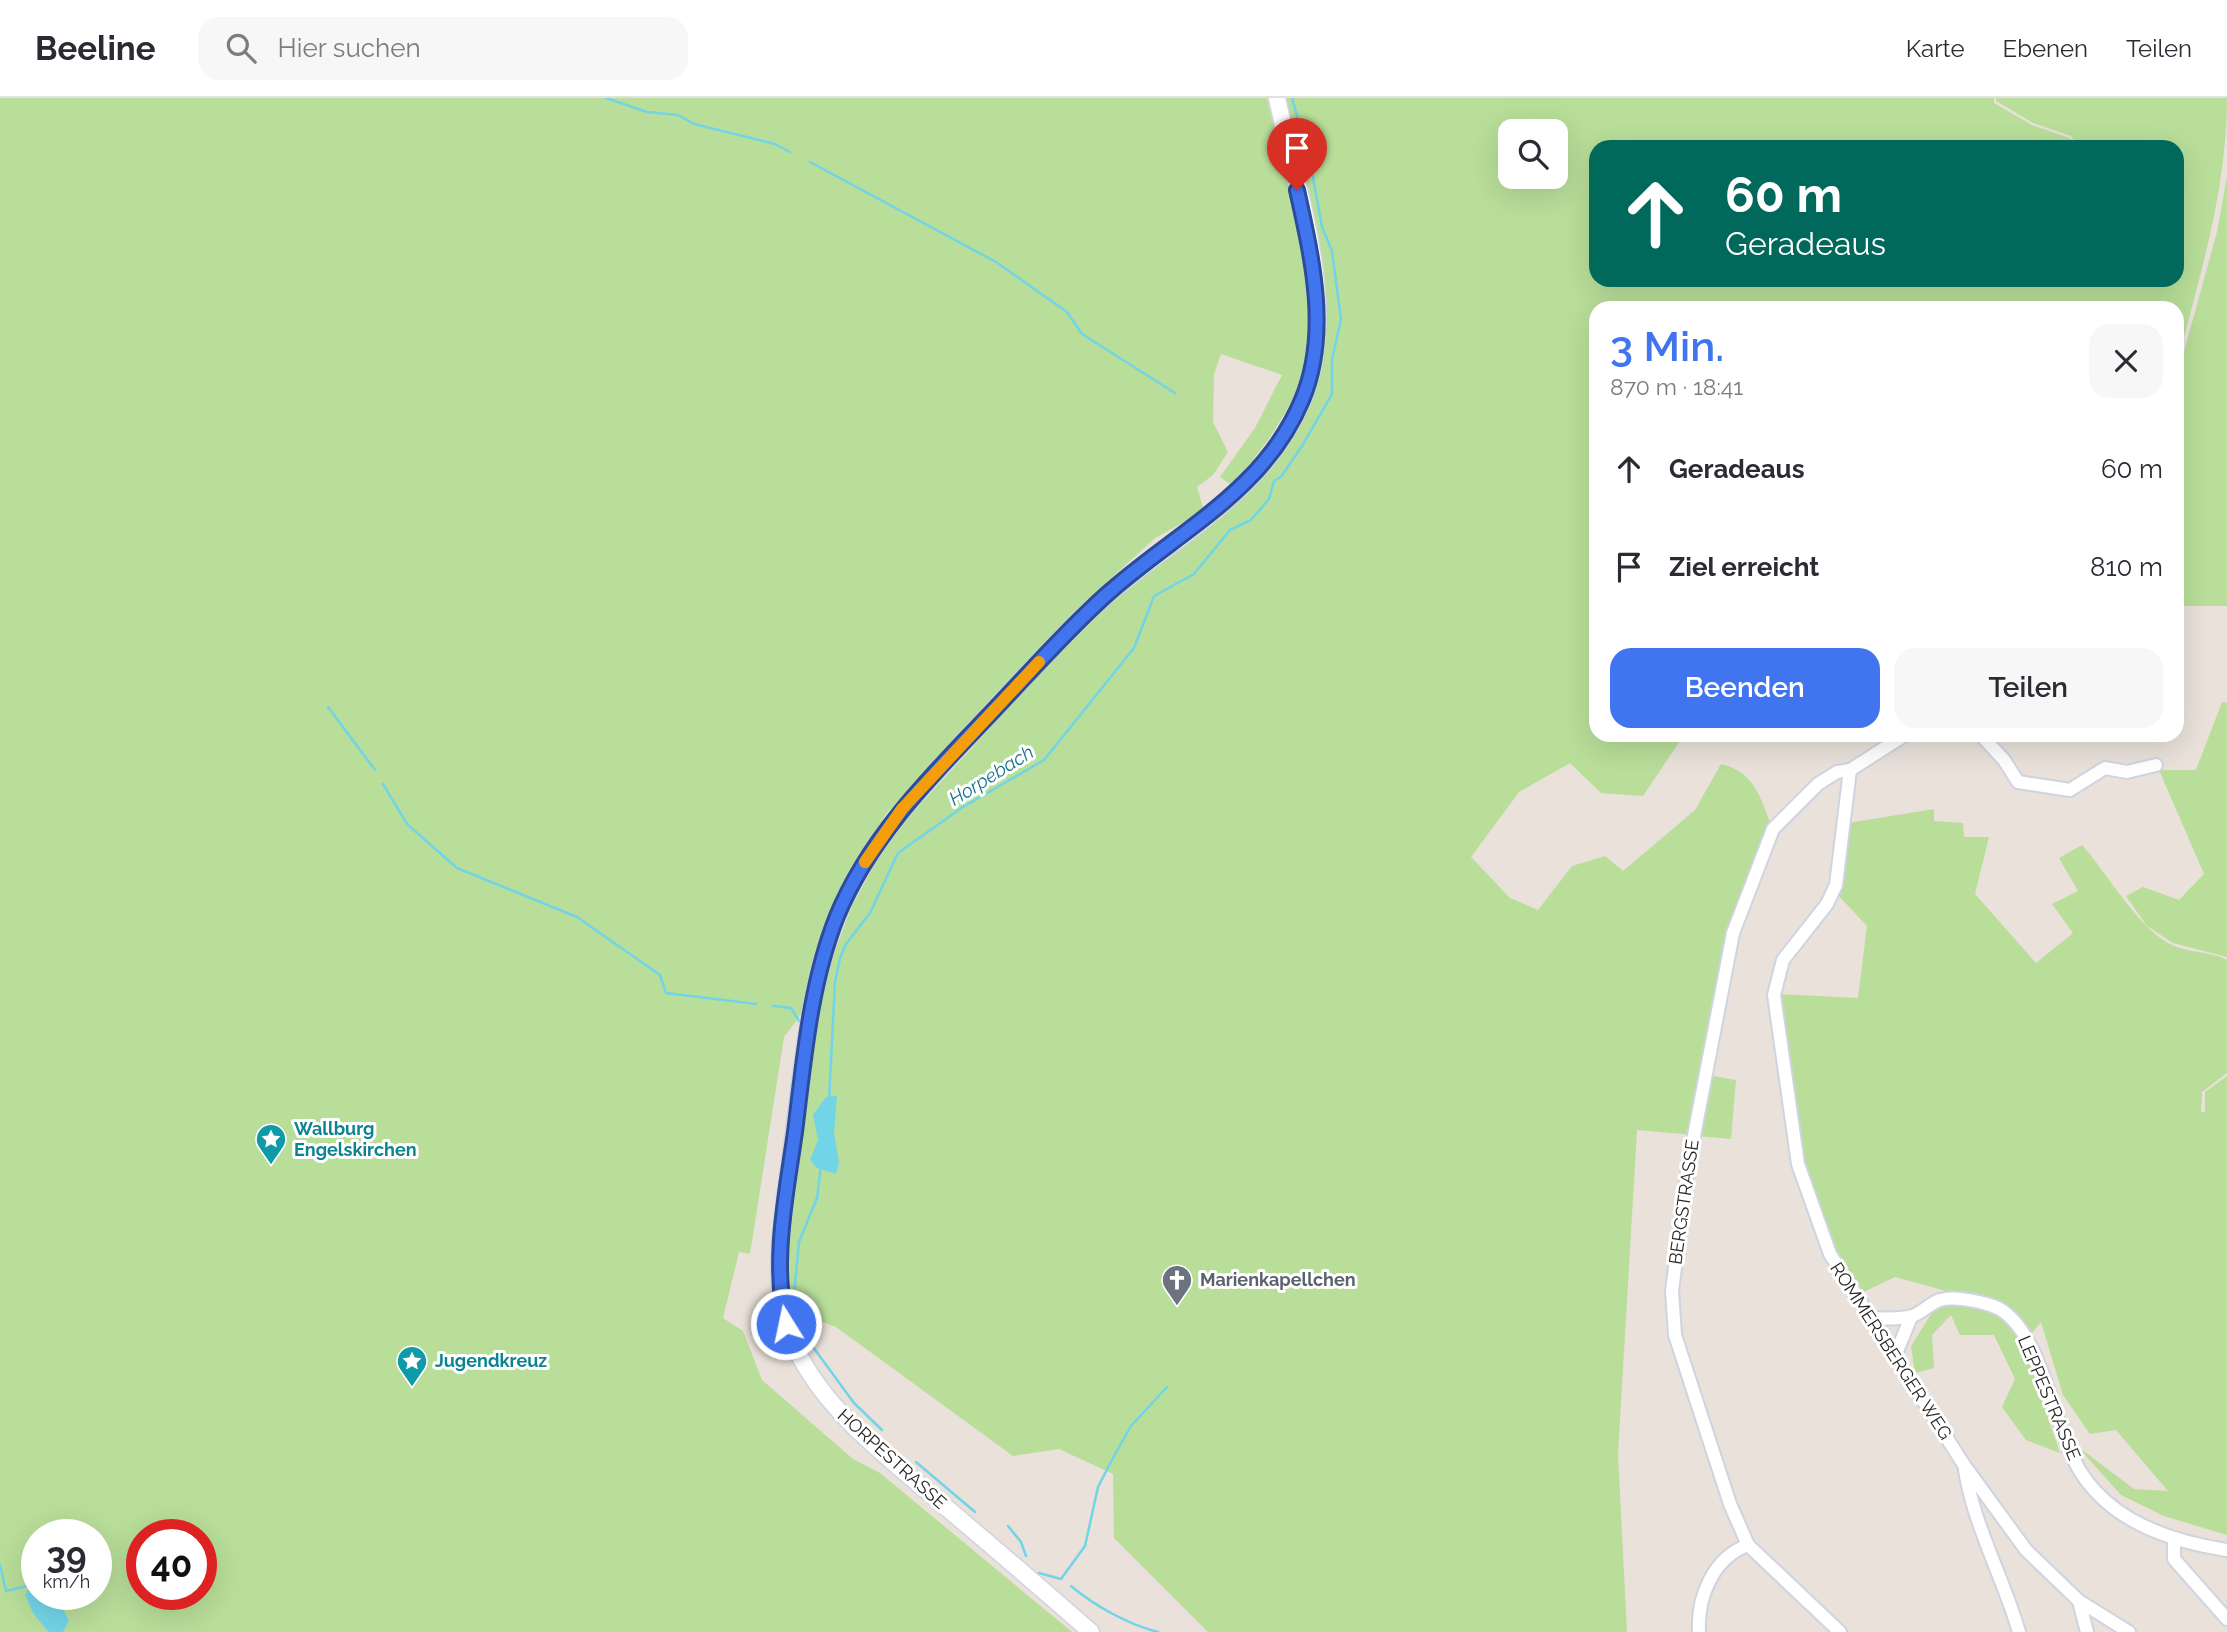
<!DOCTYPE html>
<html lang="de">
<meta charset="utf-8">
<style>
body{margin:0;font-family:Raleway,sans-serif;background:#f7f7f7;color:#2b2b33;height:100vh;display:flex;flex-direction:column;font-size:26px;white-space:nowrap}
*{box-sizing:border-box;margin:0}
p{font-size:23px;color:#7c7c81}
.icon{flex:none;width:38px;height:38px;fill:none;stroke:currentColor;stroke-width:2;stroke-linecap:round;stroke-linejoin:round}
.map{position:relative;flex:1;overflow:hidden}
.panel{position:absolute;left:1589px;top:203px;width:595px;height:441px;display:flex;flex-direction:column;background:#fff;border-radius:21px;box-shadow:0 7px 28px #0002}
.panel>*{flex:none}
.top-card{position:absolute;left:1589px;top:42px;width:595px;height:147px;border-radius:21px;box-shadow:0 7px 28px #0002;background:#00695c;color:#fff;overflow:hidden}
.tools{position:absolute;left:1498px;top:21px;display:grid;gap:14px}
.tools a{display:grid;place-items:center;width:70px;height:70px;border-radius:14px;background:#fff;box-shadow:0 7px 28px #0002;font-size:35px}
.speed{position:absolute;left:21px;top:1421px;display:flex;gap:14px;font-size:35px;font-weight:700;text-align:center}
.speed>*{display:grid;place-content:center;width:91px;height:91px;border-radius:50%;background:#fff;box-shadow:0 7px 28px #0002;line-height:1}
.speed small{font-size:18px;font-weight:400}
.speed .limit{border:10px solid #d22;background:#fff;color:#111}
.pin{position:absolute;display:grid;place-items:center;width:60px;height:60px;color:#fff;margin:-72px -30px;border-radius:50% 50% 50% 0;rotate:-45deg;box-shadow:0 0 7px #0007}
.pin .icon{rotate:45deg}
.me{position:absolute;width:77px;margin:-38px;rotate:350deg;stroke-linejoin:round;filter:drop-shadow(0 0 5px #0008)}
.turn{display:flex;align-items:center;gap:24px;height:147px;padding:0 21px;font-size:32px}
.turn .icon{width:91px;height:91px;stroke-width:2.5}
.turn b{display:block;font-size:49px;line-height:60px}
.round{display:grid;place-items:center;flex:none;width:74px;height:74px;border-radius:21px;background:#f7f7f7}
.summary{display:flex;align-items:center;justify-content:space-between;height:119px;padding:0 21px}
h1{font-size:42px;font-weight:600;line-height:52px;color:#4175ef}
.primary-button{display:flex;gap:14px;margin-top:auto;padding:14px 21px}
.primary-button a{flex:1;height:80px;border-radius:21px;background:#4175ef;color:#fff;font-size:28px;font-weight:600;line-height:80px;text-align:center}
.primary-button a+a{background:#f7f7f7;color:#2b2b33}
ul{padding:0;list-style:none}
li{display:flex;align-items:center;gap:21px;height:98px;padding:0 21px}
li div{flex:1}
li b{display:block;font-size:26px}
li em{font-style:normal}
header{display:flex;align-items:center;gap:42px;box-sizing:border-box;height:98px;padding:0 35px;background:#fff;border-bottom:2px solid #e1e1e2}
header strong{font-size:33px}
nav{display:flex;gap:38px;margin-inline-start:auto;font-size:24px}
.search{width:490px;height:63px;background:#f7f7f7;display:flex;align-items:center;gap:18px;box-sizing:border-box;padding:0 24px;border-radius:21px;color:#7c7c81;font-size:26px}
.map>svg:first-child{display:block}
.green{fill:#b8de99;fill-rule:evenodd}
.water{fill:#72d4e7}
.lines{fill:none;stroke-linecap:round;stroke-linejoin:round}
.stream{stroke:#72d4e7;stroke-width:2.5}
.minor-casing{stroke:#cfd4e0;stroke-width:16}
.tertiary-casing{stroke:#cfd4e0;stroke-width:19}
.minor{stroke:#fff;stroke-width:12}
.tertiary{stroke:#fff;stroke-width:16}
.route-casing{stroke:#2a4c9b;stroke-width:18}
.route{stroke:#4175ef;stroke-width:12}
.slow{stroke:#f59e0b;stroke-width:12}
.labels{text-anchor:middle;stroke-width:6;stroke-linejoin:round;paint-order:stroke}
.culture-label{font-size:18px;font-weight:bold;fill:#0d838f;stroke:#fff;text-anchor:start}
.street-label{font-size:18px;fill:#282828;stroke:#fff}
.worship-label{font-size:18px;font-weight:bold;fill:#5b616d;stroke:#fff;text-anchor:start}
.water-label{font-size:19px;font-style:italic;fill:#15728f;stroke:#fff}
</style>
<header>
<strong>Beeline</strong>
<div class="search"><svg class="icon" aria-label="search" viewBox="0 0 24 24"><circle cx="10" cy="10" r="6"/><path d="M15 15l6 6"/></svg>Hier suchen</div>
<nav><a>Karte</a><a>Ebenen</a><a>Teilen</a></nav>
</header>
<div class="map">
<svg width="2227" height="1534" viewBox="0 0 2227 1534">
<rect width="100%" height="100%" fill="#e9e1da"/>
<g class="green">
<path d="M0 0H1267C1285 80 1323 195 1302 275 1296 299 1280 325 1265 346 1254 360 1244 375 1230 386L1220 379 1255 330 1282 277 1221 256 1214 276 1213 324 1228 354 1213 377 1197 389 1204 413 1155 440 1075 513 886 716 850 772 831 812 816 854 805 911 784 939 750 1156 739 1154 723 1220 743 1233 762 1282 853 1361 880 1375 1072 1534H63L69 1523 56 1496H96V1437H37V1486L31 1487 33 1515 48 1534H0ZM142 1437H201V1496H142Z"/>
<path d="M1286 0H1994V5L2032 27 2070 40 2075 45 2071 38 2033 25 1996 3V0H2227C2227 91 2200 178 2177 265V210H1596V637H1684L1643 698 1601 695 1570 665 1519 694 1471 759 1510 800 1538 812 1572 768 1605 758 1623 773 1695 712 1721 666C1754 674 1760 698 1771 727L1732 833 1693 1037 1637 1032 1618 1356 1627 1534H1208L1114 1440 1113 1376 1059 1351 1013 1358 836 1229 791 1212 789 1147 818 912 824 881 852 808 888 742 1071 541 1119 496 1244 397 1268 372 1283 351 1312 297 1311 112ZM1510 33H1556V79H1510ZM1596 49H2177V182H1596Z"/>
<polygon points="2227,79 2227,508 2177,508 2177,279 2217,134"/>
<polygon points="2222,604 2227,605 2227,859 2173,845 2147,828 2126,798 2143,789 2179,802 2204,776 2159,672 2196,672"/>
<path d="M1934 711V723L1963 725 1964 739H1989L1975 796 2036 865 2073 835 2052 806 2078 793 2059 760 2082 747C2108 776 2139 833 2174 848 2191 855 2210 853 2227 862V975L2202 994 2201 1014H2205V994L2227 978V1437L2164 1418 2121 1397 2077 1348 2134 1391 2168 1393 2116 1332 2090 1336 2063 1297 2041 1224 2023 1246 2060 1355 2026 1342 2002 1309 2015 1281 1994 1237H1960L1951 1217 1932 1237 1934 1270 1915 1275 1911 1248 1933 1213 1950 1194 1895 1179 1857 1197 1831 1154 1806 1067 1783 954 1777 896 1858 900 1867 828 1836 795 1848 725Z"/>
<polygon points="1708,977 1736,982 1731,1041 1698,1038"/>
</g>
<g class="water">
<polygon points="837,998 834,1035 839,1065 836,1076 817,1070 810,1062 818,1042 813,1017 826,999"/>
<polygon points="37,1486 37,1496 56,1496 69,1523 63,1534 48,1534 33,1515 25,1497 31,1487"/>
</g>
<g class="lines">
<g class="stream">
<polyline points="606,0 647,14 678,17 694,26 775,46 790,54"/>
<polyline points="810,64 996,164 1067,214 1082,236 1175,295"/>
<polyline points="328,609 375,672"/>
<polyline points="383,686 407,726 457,770 577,819 660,877 666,895 756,906"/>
<polyline points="773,908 791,910 801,926"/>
<polyline points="829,1002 835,884 840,860 846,846 870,815 898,755 963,709 1044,662 1134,550 1154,498 1194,476 1230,432 1251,422 1269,401 1274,383 1281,379 1302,348 1332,296 1332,262 1341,221 1332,153 1322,129 1311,68 1292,0"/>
<polyline points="821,1068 817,1100 799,1144 793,1208 802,1234 854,1305 882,1332"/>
<polyline points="916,1364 975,1414"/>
<polyline points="1008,1428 1021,1444 1026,1458"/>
<polyline points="0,1467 6,1493 31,1487 37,1496"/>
<polyline points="1039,1475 1061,1481 1085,1448 1098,1389 1114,1358 1131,1328 1167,1289"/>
<path d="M1071 1488C1095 1508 1127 1526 1158 1534"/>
</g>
<g class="minor-casing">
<g id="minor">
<polyline points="1981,637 2004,662 2018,684 2070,692 2105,670 2127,674 2156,667"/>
<polyline points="1850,672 1836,787 1827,806 1783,862 1774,897 1798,1066 1830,1156 1964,1367 2026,1452 2079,1503 2129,1534"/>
<path d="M1869 1220C1882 1220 1900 1222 1912 1218 1922 1215 1930 1205 1940 1202 1953 1198 1979 1203 1993 1208 2038 1224 2053 1320 2073 1360 2101 1420 2167 1443 2227 1452"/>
<polyline points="1895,1258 1911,1219"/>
<path d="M1965 1372C1974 1428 2003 1479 2019 1534"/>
<polyline points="2174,1442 2174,1461 2227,1521"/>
<polyline points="2079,1503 2087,1534"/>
<path d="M1699 1534C1697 1499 1713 1460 1748 1447"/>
<polyline points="1840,1534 1748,1447 1730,1406 1675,1237 1672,1193 1688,1069 1733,835 1773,731 1818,686 1837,674 1850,672 1905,637"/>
</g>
</g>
<g class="tertiary-casing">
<path id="tertiary" d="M1091 1534C1042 1491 992 1448 942 1406 889 1360 827 1315 796 1251 767 1190 783 1121 791 1057 802 978 807 894 837 819 868 742 926 685 981 625 1015 589 1049 552 1085 517 1158 446 1261 402 1302 303 1341 208 1297 95 1277 0"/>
</g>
<use href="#minor" class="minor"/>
<use href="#tertiary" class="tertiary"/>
</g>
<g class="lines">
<g class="route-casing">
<path id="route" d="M786 1226C772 1162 786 1098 795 1034 804 962 810 886 837 818 871 736 934 675 994 612 1031 573 1066 533 1106 497 1176 434 1264 394 1302 302 1330 235 1312 160 1297 92"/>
</g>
<use href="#route" class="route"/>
<polyline class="slow" points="865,764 902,711 1039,564"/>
</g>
<defs>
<g id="sight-pin" transform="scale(1.575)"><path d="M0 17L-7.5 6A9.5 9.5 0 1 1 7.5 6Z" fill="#0f9aa8" stroke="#fff"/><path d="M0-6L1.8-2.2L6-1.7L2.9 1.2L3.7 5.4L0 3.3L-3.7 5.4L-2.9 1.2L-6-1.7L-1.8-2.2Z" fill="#fff"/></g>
<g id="church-pin" transform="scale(1.575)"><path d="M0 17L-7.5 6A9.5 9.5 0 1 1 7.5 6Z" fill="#6b7280" stroke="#fff"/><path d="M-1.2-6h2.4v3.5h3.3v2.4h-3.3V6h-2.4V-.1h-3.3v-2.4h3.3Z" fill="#fff"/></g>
</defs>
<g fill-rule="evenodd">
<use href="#sight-pin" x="271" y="1041"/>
<use href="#church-pin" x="1177" y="1182"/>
<use href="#sight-pin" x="412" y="1263"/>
</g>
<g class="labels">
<g class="culture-label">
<text x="294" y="1037">Wallburg<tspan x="294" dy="21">Engelskirchen</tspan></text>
<text x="435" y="1269">Jugendkreuz</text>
</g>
<g class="street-label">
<text transform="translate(1684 1104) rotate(-82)" y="6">BERGSTRASSE</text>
<text transform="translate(1891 1253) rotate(57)" y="6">ROMMERSBERGER WEG</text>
<text transform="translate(2049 1300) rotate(67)" y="6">LEPPESTRASSE</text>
<text transform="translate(892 1361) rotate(42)" y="6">HORPESTRASSE</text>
</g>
<g class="worship-label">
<text x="1200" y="1188">Marienkapellchen</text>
</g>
<g class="water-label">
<text transform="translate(991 677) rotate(-32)" y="7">Horpebach</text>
</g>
</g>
</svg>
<div class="tools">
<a><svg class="icon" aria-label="search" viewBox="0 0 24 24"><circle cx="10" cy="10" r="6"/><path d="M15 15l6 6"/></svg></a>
</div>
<div class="speed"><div>39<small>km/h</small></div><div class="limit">40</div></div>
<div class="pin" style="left:1297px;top:92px;background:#d93025"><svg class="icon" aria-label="arrive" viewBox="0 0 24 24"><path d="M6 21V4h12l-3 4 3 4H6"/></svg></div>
<svg class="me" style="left:786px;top:1226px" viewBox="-20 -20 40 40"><circle r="17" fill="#4175ef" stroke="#fff" stroke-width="3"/><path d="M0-11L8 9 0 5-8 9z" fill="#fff"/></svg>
<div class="top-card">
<div class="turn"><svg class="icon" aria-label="ahead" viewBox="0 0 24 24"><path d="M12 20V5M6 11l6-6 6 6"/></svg><div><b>60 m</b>Geradeaus</div></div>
</div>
<section class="panel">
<div class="summary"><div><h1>3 Min.</h1><p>870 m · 18:41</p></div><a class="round"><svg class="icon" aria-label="close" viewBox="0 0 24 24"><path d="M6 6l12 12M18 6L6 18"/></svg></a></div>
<ul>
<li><svg class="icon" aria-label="ahead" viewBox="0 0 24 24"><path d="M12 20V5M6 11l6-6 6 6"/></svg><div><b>Geradeaus</b></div><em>60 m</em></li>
<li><svg class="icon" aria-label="arrive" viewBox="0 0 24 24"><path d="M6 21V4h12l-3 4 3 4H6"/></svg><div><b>Ziel erreicht</b></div><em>810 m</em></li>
</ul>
<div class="primary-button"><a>Beenden</a><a>Teilen</a></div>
</section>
</div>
